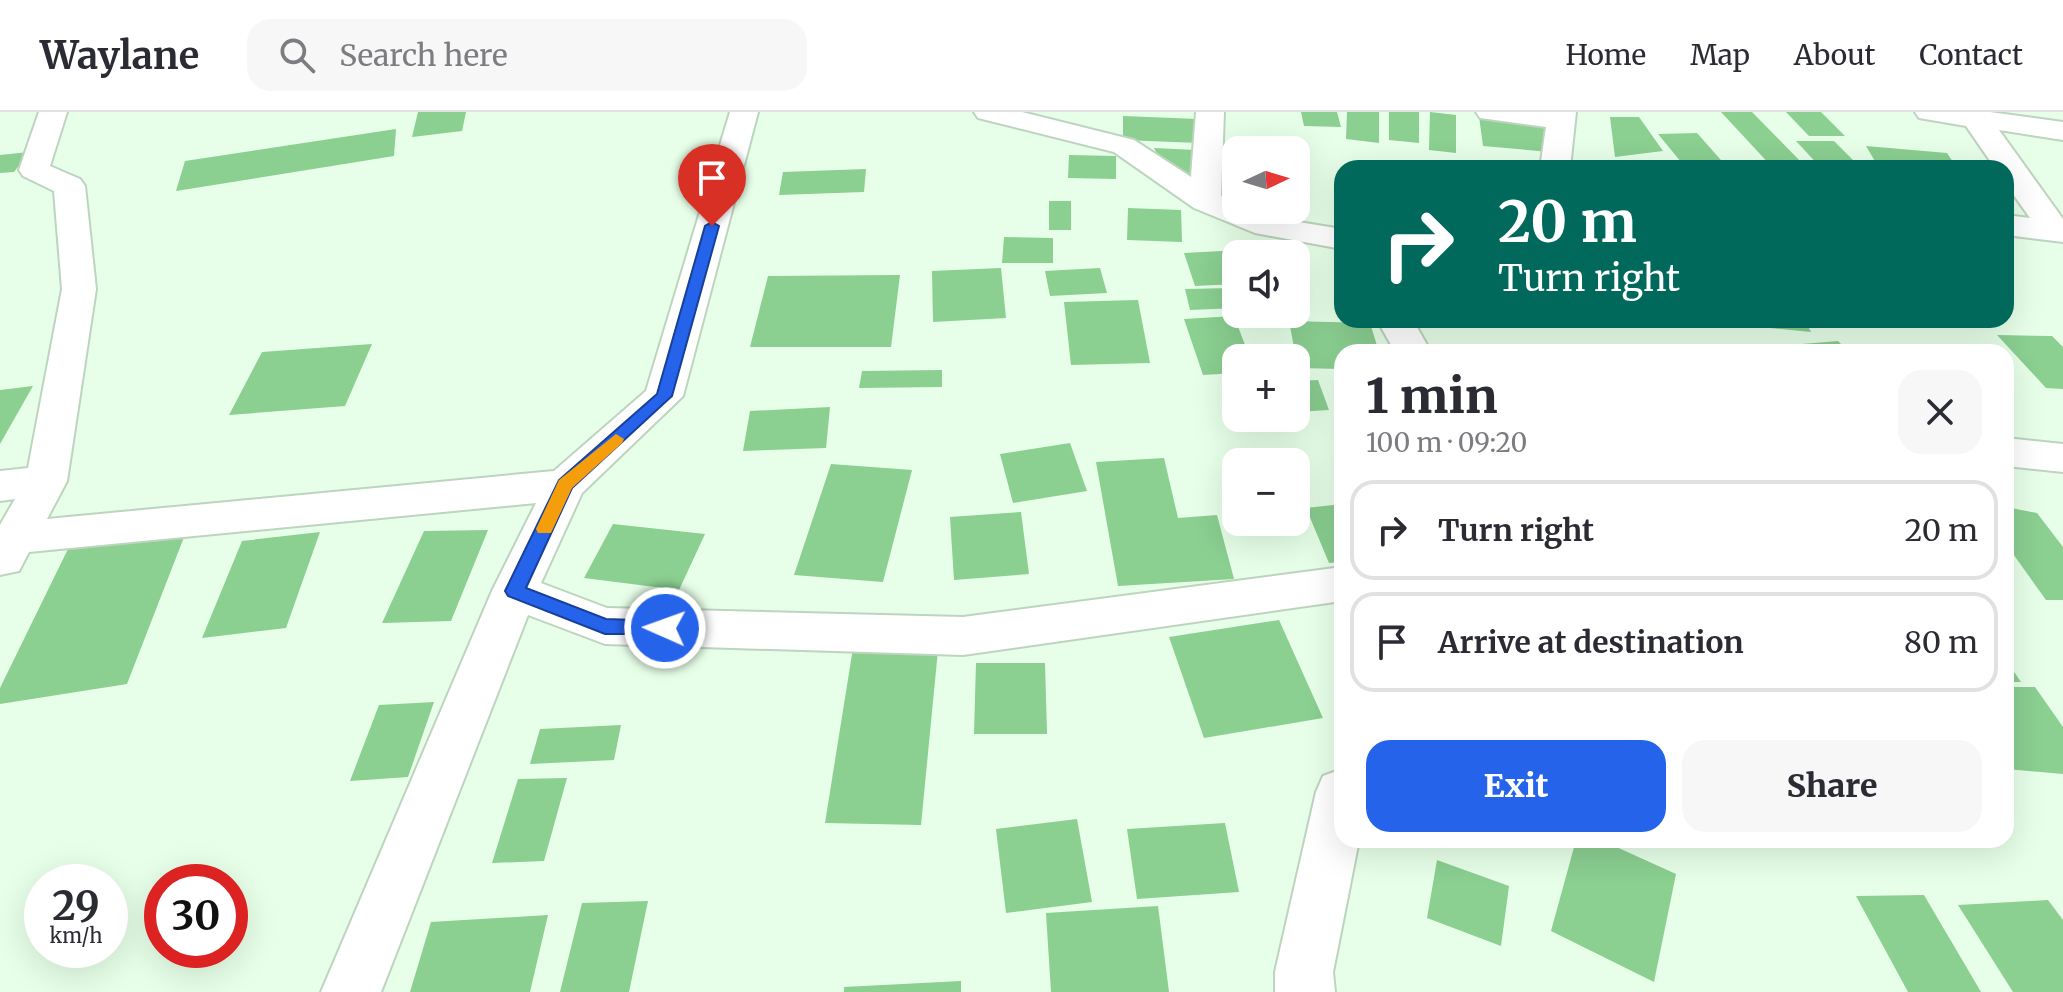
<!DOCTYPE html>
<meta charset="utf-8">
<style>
body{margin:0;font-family:Merriweather,serif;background:#f7f7f7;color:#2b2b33;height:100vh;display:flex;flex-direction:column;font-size:30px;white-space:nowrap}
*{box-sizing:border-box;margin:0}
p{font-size:26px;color:#7c7c81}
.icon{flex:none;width:44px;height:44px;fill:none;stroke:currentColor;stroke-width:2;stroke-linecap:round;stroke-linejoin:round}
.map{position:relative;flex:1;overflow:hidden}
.sheet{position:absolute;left:1334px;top:232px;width:680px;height:504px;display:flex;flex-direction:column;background:#fff;border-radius:24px;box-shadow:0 8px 32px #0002}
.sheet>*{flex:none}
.top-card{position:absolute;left:1334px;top:48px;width:680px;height:168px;border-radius:24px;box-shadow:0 8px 32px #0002;background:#00695c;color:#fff;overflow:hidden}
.needle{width:52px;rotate:86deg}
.tools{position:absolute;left:1222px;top:24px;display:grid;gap:16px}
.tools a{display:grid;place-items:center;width:88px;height:88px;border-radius:16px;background:#fff;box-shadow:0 8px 32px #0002;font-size:40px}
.speed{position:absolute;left:24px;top:752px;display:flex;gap:16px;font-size:40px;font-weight:700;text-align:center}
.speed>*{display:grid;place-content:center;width:104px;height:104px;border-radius:50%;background:#fff;box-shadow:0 8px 32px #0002;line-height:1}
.speed small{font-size:20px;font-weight:400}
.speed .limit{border:12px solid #d22;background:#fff;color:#111}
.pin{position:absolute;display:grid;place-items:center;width:68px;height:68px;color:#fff;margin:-82px -34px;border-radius:50% 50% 50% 0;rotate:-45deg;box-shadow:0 0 8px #0007}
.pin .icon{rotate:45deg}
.me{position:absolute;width:88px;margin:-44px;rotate:272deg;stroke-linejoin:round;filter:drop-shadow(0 0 6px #0008)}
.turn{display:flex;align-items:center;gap:28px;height:168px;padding:0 32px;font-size:36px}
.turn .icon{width:104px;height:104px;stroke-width:2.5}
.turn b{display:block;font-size:56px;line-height:68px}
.round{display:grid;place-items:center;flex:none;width:84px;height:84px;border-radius:24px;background:#f7f7f7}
.summary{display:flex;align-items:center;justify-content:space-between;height:136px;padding:0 32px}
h1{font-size:48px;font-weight:800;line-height:60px}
.action{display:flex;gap:16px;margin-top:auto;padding:16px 32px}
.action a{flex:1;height:92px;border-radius:24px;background:#2563eb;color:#fff;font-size:32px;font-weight:800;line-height:92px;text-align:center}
.action a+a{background:#f7f7f7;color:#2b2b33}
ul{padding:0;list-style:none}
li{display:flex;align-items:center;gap:24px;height:100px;margin:0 16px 12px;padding:0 16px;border:4px solid #e1e1e2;border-radius:24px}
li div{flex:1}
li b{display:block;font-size:30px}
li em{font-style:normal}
header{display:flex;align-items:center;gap:48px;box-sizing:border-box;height:112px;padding:0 40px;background:#fff;border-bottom:2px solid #e1e1e2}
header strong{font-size:38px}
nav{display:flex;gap:44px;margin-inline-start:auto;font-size:28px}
.search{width:560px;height:72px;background:#f7f7f7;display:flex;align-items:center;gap:20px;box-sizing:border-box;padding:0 28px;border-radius:24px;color:#7c7c81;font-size:30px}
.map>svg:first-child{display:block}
.building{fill:#8bcf91}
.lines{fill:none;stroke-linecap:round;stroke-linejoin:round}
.minor-casing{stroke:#bdd4be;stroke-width:4}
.minor{fill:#fff;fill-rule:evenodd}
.route{fill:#2563eb;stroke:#184099;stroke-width:2}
.slow{fill:#f59e0b}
</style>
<header>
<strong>Waylane</strong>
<div class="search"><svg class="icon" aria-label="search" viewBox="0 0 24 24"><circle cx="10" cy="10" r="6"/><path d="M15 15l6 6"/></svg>Search here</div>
<nav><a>Home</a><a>Map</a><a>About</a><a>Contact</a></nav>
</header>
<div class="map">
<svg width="2063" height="880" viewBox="0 0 2063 880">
<rect width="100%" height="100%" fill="#e7ffe8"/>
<g class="building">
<polygon points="418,0 466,0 462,19 412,25"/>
<polygon points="1301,0 1337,0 1341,15 1304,14"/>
<polygon points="1347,0 1379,0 1379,31 1346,27"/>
<polygon points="1389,0 1419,0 1419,31 1389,28"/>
<polygon points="1430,0 1456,3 1456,41 1429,38"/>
<polygon points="1721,0 1752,0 1807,56 1773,56"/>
<polygon points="1786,0 1821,0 1845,24 1809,24"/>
<polygon points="1123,4 1198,7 1199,31 1123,28"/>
<polygon points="1479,4 1544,10 1550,40 1483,34"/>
<polygon points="1610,5 1639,5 1663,39 1615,45"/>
<polygon points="396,17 394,44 176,79 185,49"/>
<polygon points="1697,21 1728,56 1686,56 1658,22"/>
<polygon points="1796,29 1834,29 1861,56 1821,56"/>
<polygon points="1866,34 1947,41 1957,56 1879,56"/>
<polygon points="1154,36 1196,38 1195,65 1166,58"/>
<polygon points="29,40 14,60 0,61 0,43"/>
<polygon points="1069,43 1116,44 1116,67 1068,66"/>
<polygon points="866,57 864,80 779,83 783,60"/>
<rect x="1049" y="89" width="22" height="29"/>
<polygon points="1128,96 1181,98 1182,130 1127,128"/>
<polygon points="1004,125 1053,126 1053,151 1002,151"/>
<polygon points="1259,137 1261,142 1236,142 1236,172 1195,174 1184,141"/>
<polygon points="1001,156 1006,206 933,210 932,159"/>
<polygon points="1100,156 1107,181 1050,184 1045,159"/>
<polygon points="900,163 891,235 750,235 768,164"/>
<polygon points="1233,176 1236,196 1190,198 1185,177"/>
<polygon points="1138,188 1150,251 1071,253 1064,190"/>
<polygon points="1234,204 1250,246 1236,246 1236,261 1203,263 1184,207"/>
<polygon points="1766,208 1805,208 1811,220 1770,216"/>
<polygon points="1289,209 1370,211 1379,240 1342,240 1342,257 1298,256"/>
<polygon points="1997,223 2052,224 2063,235 2063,277 2046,276"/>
<polygon points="1838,229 1849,240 1783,240 1778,234"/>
<polygon points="372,232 345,294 229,303 262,240"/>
<polygon points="942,258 942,275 859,276 862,259"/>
<polygon points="1318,268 1329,298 1296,300 1296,269"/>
<polygon points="33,274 0,332 0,278"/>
<polygon points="830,295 826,336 743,339 750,299"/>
<polygon points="1070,331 1087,379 1013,391 1000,342"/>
<polygon points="1164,346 1178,406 1217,403 1234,467 1118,474 1096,350"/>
<polygon points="831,352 912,358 883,470 794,463"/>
<polygon points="1342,392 1342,450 1329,451 1306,396"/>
<polygon points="2006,395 2037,401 2063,435 2063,488 2046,488 2006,432"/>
<polygon points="1021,400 1029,462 954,468 950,405"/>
<polygon points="613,412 705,422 679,478 584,466"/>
<polygon points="488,418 451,509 382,511 424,419"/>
<polygon points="186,420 127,572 0,592 0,576 68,437"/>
<polygon points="320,420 286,516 202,526 242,429"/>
<polygon points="1279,508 1323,606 1204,626 1169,525"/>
<polygon points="853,536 938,538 921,713 825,711"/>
<polygon points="2006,548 2021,570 2006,570"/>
<polygon points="976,551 1045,551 1047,622 974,622"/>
<polygon points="2006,575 2035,575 2063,615 2063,662 2006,657"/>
<polygon points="434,590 408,665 350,669 379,593"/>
<polygon points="621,613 614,648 530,652 540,617"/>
<polygon points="567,666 544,749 492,751 518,667"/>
<polygon points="1077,707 1092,790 1006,801 996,717"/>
<polygon points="1225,711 1239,780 1137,787 1127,717"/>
<polygon points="1576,728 1601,728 1676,762 1654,870 1551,819"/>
<polygon points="1437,748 1509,774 1501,834 1427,806"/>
<polygon points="1924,783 1981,880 1908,880 1856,784"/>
<polygon points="2048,788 2063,808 2063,880 2013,880 1958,793"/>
<polygon points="648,789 629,880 560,880 582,791"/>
<polygon points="1158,794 1169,880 1051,880 1046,801"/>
<polygon points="548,803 530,880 410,880 431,810"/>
<polygon points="961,869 961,880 844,880 844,875"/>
</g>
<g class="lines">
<g class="minor-casing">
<g id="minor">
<polygon points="39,0 67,0 50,54 80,67 85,74 96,177 67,369 47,407 554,359 646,279 730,0 758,0 683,284 582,381 541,471 607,496 963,505 1342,455 1342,489 963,543 605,532 528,503 381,880 321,880 492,479 536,391 29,440 19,459 0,463 0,413 15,387 0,389 0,359 28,356 62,177 54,79 23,64 19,58"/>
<polygon points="974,0 1022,0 1134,28 1191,65 1196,0 1224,0 1221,84 1236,90 1236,98 1255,98 1274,106 1342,117 1342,137 1255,121 1194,96 1114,40 978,6"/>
<polygon points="1476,0 1576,0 1570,56 1540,56 1546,15 1480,6"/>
<polygon points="1915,0 1990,0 2063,10 2063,28 1999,18 2063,107 2063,130 2006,123 2006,103 2030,106 2006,72 2006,56 1995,56 1966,14 1919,6"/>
<polygon points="1377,208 1413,208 1431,240 1395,240"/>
<polygon points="2006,326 2063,332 2063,360 2006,354"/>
<polygon points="1342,657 1342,728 1359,728 1333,860 1335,880 1275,880 1275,860 1316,680 1323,664"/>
</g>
</g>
<use href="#minor" class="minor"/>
</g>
<polygon class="route" points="712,110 719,114 672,284 572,376 526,476 606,507 665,509 672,511 674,516 672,522 605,522 508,484 505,479 559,368 657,282 705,114"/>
<polygon class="slow" points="616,322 624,327 622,331 572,376 551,421 538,421 536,417 559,368"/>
</svg>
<div class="tools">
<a><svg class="needle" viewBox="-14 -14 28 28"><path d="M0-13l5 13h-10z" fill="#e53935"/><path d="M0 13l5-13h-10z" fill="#7c7c81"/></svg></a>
<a><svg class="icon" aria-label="sound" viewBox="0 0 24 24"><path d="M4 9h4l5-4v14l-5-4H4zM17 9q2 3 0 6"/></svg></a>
<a>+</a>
<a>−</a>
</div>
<div class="speed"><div>29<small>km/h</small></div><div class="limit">30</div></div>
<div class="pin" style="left:712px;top:114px;background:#d93025"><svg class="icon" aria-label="arrive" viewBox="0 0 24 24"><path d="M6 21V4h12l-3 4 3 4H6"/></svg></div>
<svg class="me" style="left:665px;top:516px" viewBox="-20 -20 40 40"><circle r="17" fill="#2563eb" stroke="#fff" stroke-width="3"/><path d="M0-11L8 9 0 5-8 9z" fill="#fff"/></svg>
<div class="top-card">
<div class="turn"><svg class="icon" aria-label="right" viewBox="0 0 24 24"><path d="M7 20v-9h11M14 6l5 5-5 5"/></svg><div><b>20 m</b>Turn right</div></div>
</div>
<section class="sheet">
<div class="summary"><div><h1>1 min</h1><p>100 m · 09:20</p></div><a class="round"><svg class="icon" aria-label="close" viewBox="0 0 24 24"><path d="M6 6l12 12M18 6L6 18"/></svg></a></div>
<ul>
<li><svg class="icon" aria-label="right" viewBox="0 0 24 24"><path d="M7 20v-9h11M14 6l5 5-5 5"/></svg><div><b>Turn right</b></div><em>20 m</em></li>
<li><svg class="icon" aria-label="arrive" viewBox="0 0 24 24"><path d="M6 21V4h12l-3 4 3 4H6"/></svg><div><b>Arrive at destination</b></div><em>80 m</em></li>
</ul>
<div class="action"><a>Exit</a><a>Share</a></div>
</section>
</div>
